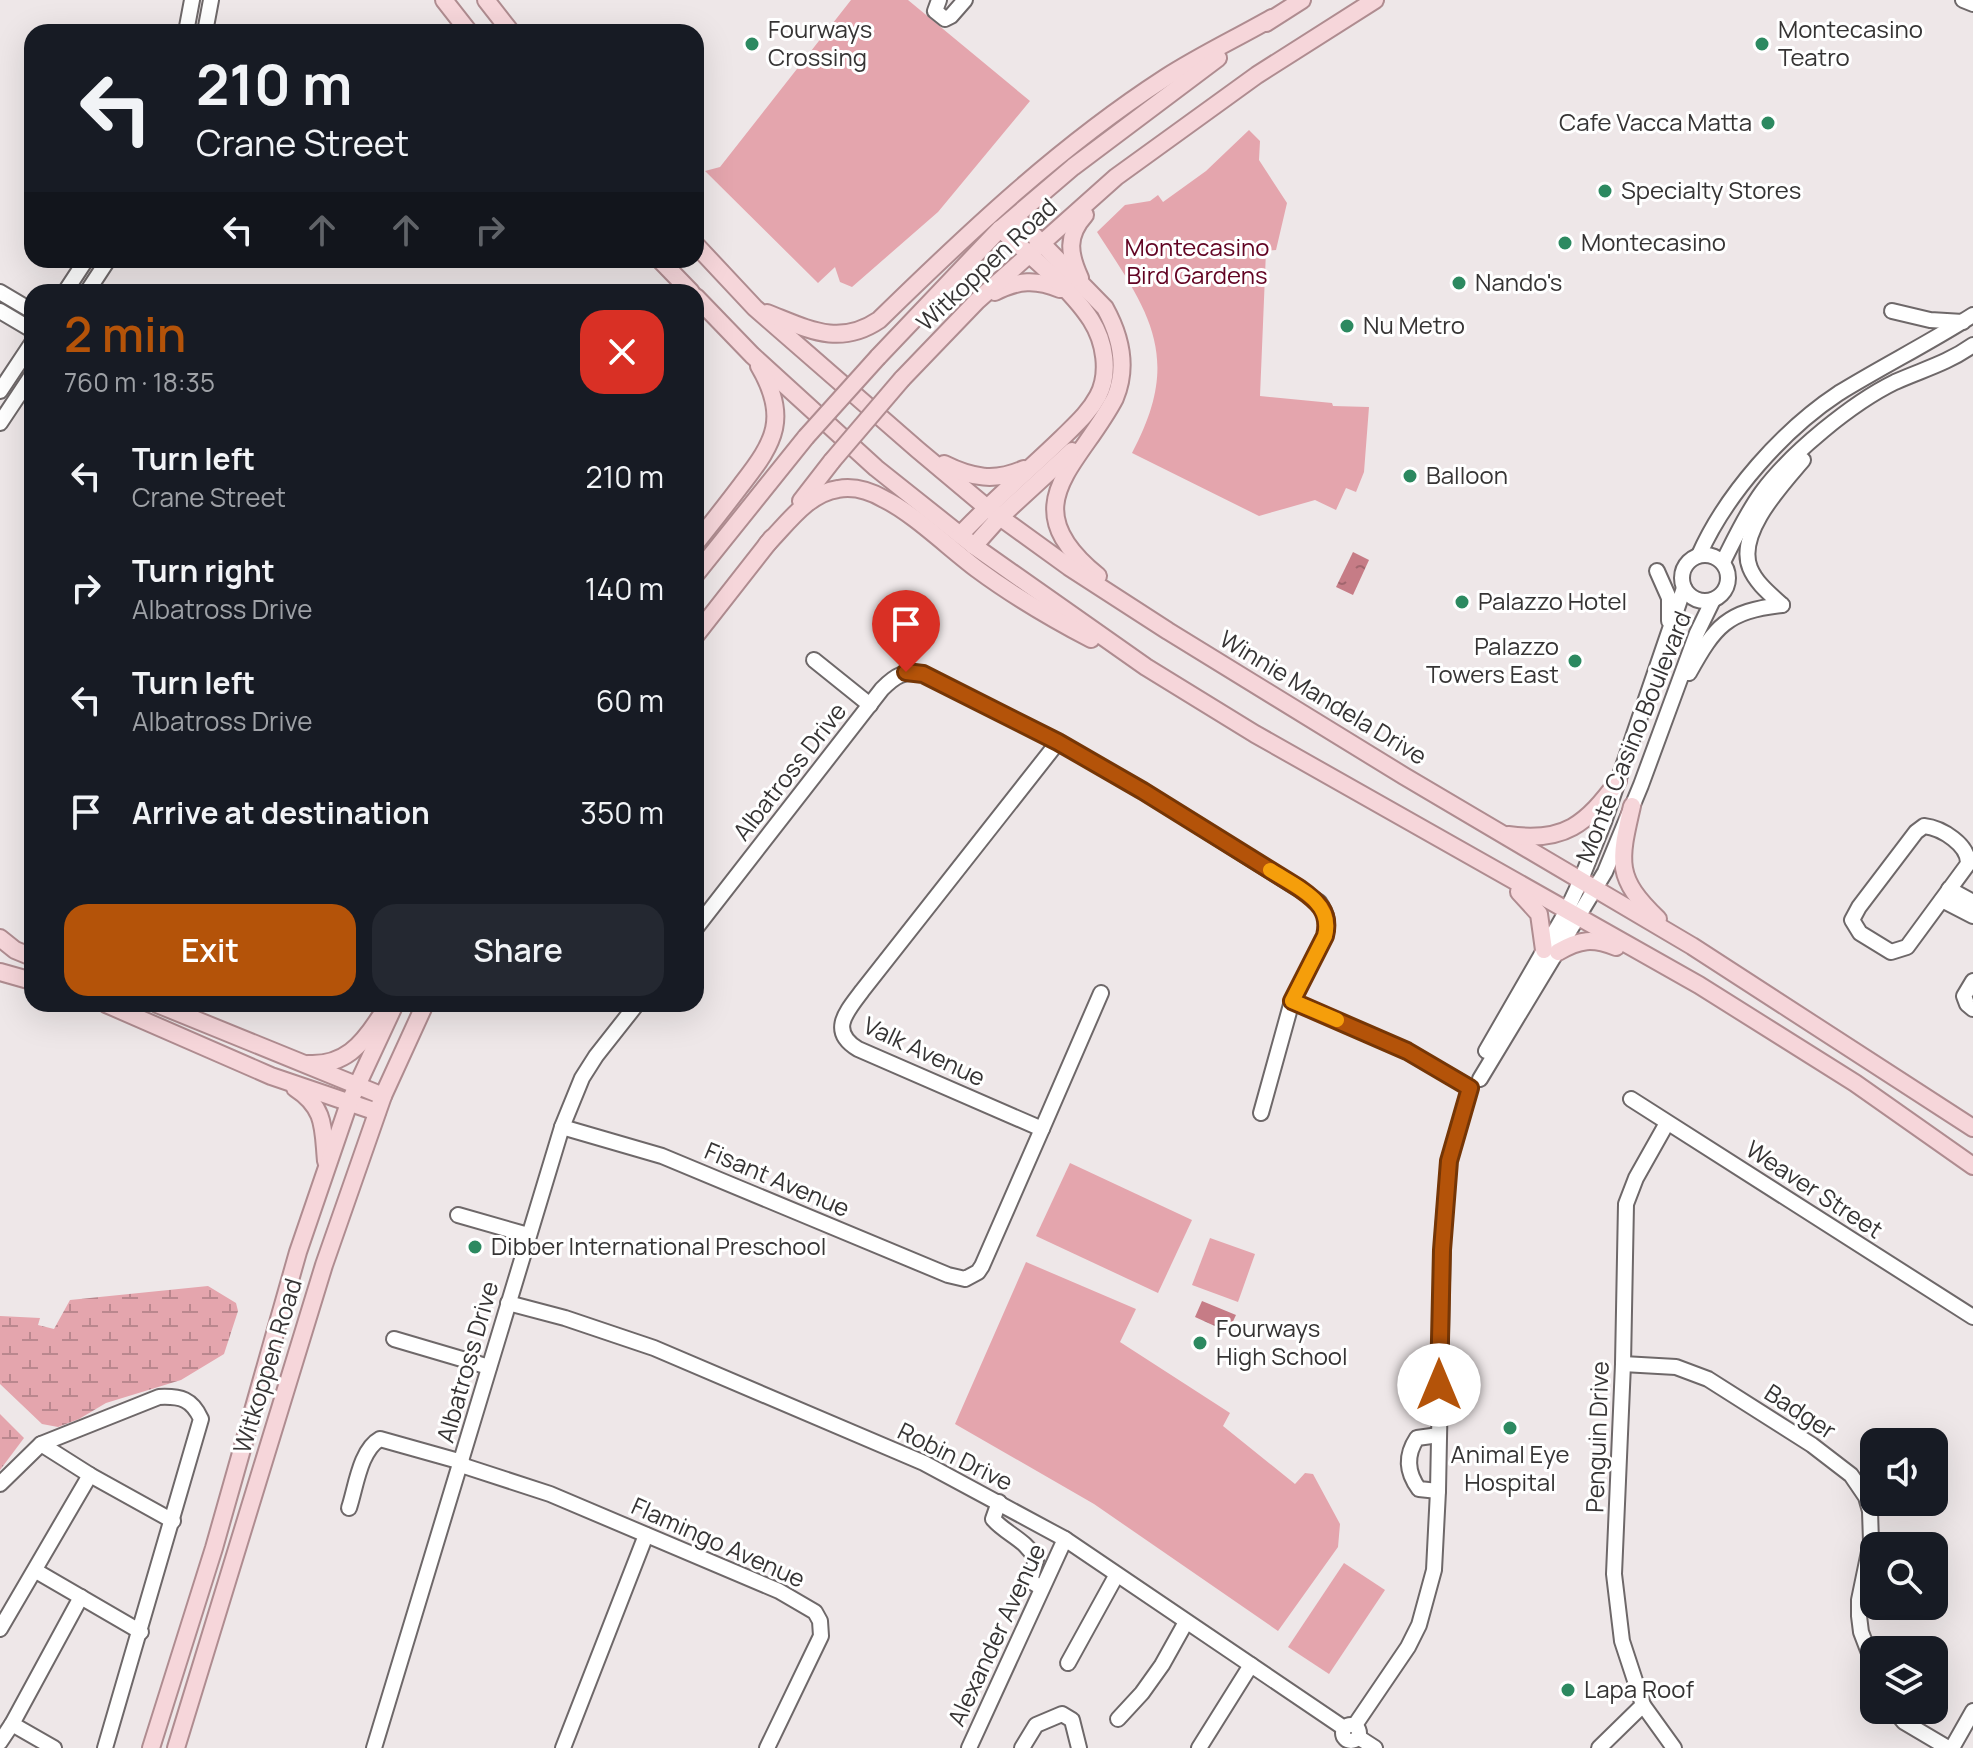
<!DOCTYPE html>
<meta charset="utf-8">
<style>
body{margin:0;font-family:Manrope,sans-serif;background:#242831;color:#f1f3f6;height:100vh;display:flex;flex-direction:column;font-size:30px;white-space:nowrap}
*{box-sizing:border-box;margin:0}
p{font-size:26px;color:#9ea1a6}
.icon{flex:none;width:44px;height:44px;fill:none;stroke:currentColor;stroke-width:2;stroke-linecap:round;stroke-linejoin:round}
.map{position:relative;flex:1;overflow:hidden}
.drawer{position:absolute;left:24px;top:284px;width:680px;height:728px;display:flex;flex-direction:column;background:#171b24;border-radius:24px;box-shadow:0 8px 32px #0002}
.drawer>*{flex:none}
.hud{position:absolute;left:24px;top:24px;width:680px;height:244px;border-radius:24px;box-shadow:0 8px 32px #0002;background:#171b24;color:#f1f3f6;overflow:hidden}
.fabs{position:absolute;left:1860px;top:1428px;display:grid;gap:16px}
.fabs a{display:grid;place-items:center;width:88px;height:88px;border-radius:16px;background:#171b24;box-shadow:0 8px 32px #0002;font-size:40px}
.pin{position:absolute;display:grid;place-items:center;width:68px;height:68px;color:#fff;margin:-82px -34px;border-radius:50% 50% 50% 0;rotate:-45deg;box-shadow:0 0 8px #0007}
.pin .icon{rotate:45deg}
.me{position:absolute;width:88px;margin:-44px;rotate:0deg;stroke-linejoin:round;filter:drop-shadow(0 0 6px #0008)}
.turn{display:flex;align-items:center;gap:28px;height:168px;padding:0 40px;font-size:36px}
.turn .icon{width:104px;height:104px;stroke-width:2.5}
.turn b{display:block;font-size:56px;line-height:68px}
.lanes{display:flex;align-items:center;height:76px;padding:0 40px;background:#0003;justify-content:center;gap:40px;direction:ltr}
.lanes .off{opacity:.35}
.round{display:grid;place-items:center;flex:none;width:84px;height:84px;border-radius:24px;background:#242831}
.head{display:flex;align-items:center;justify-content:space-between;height:136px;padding:0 40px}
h1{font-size:48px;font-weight:600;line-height:60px;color:#b45309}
.cta{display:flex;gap:16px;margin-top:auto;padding:16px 40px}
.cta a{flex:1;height:92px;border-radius:24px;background:#b45309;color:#fff;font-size:32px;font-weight:600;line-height:92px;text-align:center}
.cta a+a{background:#242831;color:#f1f3f6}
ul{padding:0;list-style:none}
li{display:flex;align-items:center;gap:24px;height:112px;padding:0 40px}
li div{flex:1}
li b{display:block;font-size:30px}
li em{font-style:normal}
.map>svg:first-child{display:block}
.green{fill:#e4a5ad}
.wetland{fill:url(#wetland-marsh)}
.water{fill:url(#water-ripples)}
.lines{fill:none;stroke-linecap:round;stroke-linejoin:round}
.minor-casing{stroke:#6e6869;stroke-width:18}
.major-casing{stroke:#af8c90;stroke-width:20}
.minor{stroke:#fff;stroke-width:14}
.major{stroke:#f6d6da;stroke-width:16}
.major-bridge-casing{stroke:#af8c90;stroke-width:20;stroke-linecap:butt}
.major-bridge{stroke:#f6d6da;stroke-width:16}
.route-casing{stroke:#753606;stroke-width:20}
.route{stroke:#b45309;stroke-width:14}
.slow{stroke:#f59e0b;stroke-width:14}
.poi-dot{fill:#2c8960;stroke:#fff;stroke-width:3}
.labels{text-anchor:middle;stroke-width:6;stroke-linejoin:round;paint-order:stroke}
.poi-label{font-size:24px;fill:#363434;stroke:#fff;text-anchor:start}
.park-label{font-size:24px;fill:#620423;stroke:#fff}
.street-label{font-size:24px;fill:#363434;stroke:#fff}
</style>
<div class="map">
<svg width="1973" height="1748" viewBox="0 0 1973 1748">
<defs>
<pattern id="wetland-marsh" width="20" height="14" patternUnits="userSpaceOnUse" patternTransform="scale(2)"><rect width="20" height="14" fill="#e4a5ad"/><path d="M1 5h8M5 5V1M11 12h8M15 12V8" fill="none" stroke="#ba878e"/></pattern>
<pattern id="water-ripples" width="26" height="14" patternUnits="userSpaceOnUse" patternTransform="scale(2)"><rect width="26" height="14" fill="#c67c86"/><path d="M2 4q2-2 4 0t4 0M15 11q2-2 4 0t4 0" fill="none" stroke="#a2666e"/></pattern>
</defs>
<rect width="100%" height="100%" fill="#eee7e8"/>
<g class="green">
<polygon points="851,0 908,0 1030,101 938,212 852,287 840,282 835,267 818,283 705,171 720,167"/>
<path d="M1249 130 1260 141 1259 160 1287 203 1276 250 1266 251 1260 396 1332 403 1333 406 1369 407 1364 472 1356 492 1346 488 1336 510 1315 500 1259 516 1132 453C1183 358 1150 313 1097 232L1125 205 1150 201 1158 195 1163 202 1206 171Z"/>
<polygon points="1070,1163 1192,1220 1158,1293 1036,1236"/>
<polygon points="1210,1238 1255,1254 1238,1302 1192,1285"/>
<polygon points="1026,1262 1136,1309 1120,1342 1230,1413 1223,1426 1295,1484 1305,1473 1313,1474 1340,1524 1338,1547 1278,1631 1094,1504 955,1424"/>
<polygon points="1344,1563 1385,1590 1329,1674 1288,1647"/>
</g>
<g class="wetland">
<polygon points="208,1286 236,1303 238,1311 224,1354 181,1380 106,1403 79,1419 58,1427 42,1424 0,1384 0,1316 40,1318 38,1325 54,1329 70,1300"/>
<polygon points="0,1414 24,1438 0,1470"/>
</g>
<g class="water">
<polygon points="1353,552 1369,560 1353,595 1336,587"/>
<polygon points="1202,1301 1236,1315 1228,1332 1195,1317"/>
</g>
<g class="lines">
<g class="minor-casing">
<g id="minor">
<polyline points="939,0 935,11 945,19 951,16 965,0"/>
<polyline points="1963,0 1973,4"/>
<polyline points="186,32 192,0"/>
<polyline points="205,32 211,0"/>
<polyline points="0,292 32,311"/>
<polyline points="65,292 86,260"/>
<polyline points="87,292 108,260"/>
<polyline points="0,311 32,330"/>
<polyline points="1892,311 1930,320 1963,322"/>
<polyline points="0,391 32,343"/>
<polyline points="0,423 32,375"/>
<circle cx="1705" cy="578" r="23"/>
<path d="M1699 555C1726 494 1783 430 1839 393 1883 366 1929 343 1973 315"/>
<path d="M1723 562C1735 538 1746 514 1762 492 1791 453 1852 403 1895 382 1924 369 1946 364 1973 345"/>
<polyline points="1657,571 1669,598 1669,621"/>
<path d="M1782 605C1770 594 1756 583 1750 568 1736 533 1782 485 1803 460"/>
<polyline points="814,660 870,705"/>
<path d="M1689 673C1715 626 1727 611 1782 605"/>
<path d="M1924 826C1942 828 1969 845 1968 864L1907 947 1891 952 1860 933 1852 920 1859 907 1916 832Z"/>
<polyline points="1949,889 1973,902"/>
<polyline points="1942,900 1973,916"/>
<path d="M696 928 882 689C896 675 903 671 923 674L1058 742 1143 791 1319 902C1327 914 1329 922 1325 936L1292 1001 1261 1113"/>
<polyline points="1973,981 1964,996 1967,1004 1973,1009"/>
<polyline points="1292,1001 1407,1051 1469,1087"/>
<polyline points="1486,1051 1566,912 1580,882 1604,822 1684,588"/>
<polyline points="1480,1079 1605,872 1641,785 1697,633 1713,600"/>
<polyline points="1631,1099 1973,1317"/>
<polyline points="1667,1123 1636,1178 1626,1204 1623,1364 1614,1574 1622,1641 1643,1705 1674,1748"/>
<path d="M562 1127 662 1156 948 1275 965 1279 978 1272 982 1266 1042 1129 858 1049C828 1031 847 1011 862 991L1058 742"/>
<polyline points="1042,1129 1101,993"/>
<polyline points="458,1215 528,1235"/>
<polyline points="508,1303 565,1318 654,1348 924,1463 1065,1539 1344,1728"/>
<polyline points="394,1339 489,1367"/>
<polyline points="1623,1364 1676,1367 1708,1379 1812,1445 1851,1475 1866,1497 1870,1511 1871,1542 1859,1600 1859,1616 1861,1632 1874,1666"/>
<polyline points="41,1444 90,1475 173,1521"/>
<polyline points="461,1465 550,1494 779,1591 815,1612 820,1621 821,1636 767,1748"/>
<path d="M0 1484 41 1444 159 1397C181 1396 192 1399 201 1419L105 1748"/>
<path d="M1438 1491 1419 1489C1407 1473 1405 1456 1417 1438L1439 1435"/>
<path d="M999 1502 993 1519C1007 1535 1026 1539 1036 1560L1030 1581 1042 1588"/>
<path d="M349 1508C356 1487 360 1450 380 1439L462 1462"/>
<polyline points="36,1571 141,1632"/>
<polyline points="0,1629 90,1475"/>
<polyline points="1068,1663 1116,1576"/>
<polyline points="1894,1710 1904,1722 1948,1748"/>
<polyline points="1118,1719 1142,1693 1162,1665 1186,1622"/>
<polyline points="12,1724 54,1748"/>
<circle cx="1351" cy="1733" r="8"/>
<polyline points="1355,1725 1408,1647 1419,1625 1434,1570 1438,1491 1443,1231 1449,1161 1470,1088"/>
<polyline points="1358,1737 1375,1748"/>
<polyline points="0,1742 12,1724 81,1597"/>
<polyline points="374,1748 562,1127 582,1078 596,1056 637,1004"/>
<polyline points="563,1748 646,1535"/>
<polyline points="969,1748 1065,1539"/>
<polyline points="1022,1748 1036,1725 1062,1714 1072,1720 1079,1748"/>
<polyline points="1199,1748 1251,1665"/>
<polyline points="1599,1748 1643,1705"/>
<polyline points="1952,1748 1973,1711"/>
</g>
</g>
<g class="major-casing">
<g id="major">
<polyline points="444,0 469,32"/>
<polyline points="486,0 511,32"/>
<polyline points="1266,23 1302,0"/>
<path d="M1016 217 1105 308C1121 337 1128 367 1115 398 1079 467 1010 505 1098 576"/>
<polyline points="696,245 755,308 918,450 986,507 1069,567 1168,631 1404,776 1692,946 1973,1128"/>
<polyline points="660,260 691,292"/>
<path d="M1080 278C1069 254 1066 236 1085 215"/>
<path d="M995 292C1018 280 1036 279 1060 289"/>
<polyline points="696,297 752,355 876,468 974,546 1146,667 1255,734 1699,985 1855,1083 1973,1166"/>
<path d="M767 313C808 329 839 347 879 320 969 232 1060 146 1165 78 1199 56 1237 38 1272 18"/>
<polyline points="878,357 998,231 1073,167 1218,58"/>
<polyline points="902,379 977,301 1116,177 1257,75 1375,0"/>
<path d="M944 464C972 478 995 482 1024 469"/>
<polyline points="801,501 832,461"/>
<path d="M960 535C992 501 1028 471 1062 438 1075 425 1089 413 1098 396 1110 373 1105 342 1091 320 1072 290 1028 253 1000 229"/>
<path d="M696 543C711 524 727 504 742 484 775 442 789 417 759 366"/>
<path d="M767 544C787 524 808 493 838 489 854 486 870 491 884 499 913 513 949 548 977 569 1012 595 1051 618 1091 639"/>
<polyline points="974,546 999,518 1072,451"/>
<polyline points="696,574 806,437"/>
<polyline points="696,635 772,538"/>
<path d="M1632 806C1619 862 1615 878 1658 919"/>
<path d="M1508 835C1565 843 1586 824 1618 781"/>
<polyline points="1519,892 1539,914 1544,950"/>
<polyline points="0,938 15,950 32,957"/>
<path d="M1558 952C1580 939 1593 938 1616 947"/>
<polyline points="0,972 32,981"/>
<polyline points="106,1004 271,1076 377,1112"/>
<polyline points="157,1004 383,1096"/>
<path d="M308 1064C344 1066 362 1045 380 1017"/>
<path d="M295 1088C326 1108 323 1129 326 1161"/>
<polyline points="151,1748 214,1548 298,1252 349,1103 395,1004"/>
<polyline points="176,1748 324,1265 383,1096 425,1004"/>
</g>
</g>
<use href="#minor" class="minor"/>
<use href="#major" class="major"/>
<g class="major-bridge-casing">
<g id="major-bridge">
<polyline points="806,437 878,357"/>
<polyline points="832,461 902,379"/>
</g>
</g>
<use href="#major-bridge" class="major-bridge"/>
</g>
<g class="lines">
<g class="route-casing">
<path id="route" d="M906 672 923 674 1058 742 1143 791 1299 888C1317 901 1331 911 1325 936L1292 1001 1407 1051 1470 1088 1449 1161 1442 1250 1439 1385"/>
</g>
<use href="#route" class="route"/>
<path class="slow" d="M1270 870C1295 886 1334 901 1325 936L1292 1001 1337 1020"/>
</g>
<g class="poi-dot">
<circle cx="752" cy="44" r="8"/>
<circle cx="1762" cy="44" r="8"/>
<circle cx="1768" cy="123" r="8"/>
<circle cx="1605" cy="191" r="8"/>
<circle cx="1565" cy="243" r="8"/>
<circle cx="1459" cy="283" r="8"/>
<circle cx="1347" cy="326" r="8"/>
<circle cx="1410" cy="476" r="8"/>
<circle cx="1462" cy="602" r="8"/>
<circle cx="1575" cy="661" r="8"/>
<circle cx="475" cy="1247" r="8"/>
<circle cx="1200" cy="1343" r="8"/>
<circle cx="1510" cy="1428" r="8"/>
<circle cx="1568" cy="1690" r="8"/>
</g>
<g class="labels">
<g class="poi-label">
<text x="768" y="38">Fourways<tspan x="768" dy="28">Crossing</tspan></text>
<text x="1778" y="38">Montecasino<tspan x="1778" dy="28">Teatro</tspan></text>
<text x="1752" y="131" text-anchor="end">Cafe Vacca Matta</text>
<text x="1621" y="199">Specialty Stores</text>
<text x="1581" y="251">Montecasino</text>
<text x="1475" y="291">Nando's</text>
<text x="1363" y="334">Nu Metro</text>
<text x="1426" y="484">Balloon</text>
<text x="1478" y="610">Palazzo Hotel</text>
<text x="1559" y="655" text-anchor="end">Palazzo<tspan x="1559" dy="28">Towers East</tspan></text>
<text x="491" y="1255">Dibber International Preschool</text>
<text x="1216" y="1337">Fourways<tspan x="1216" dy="28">High School</tspan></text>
<text x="1510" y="1463" text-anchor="middle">Animal Eye<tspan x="1510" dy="28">Hospital</tspan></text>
<text x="1584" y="1698">Lapa Roof</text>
</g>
<g class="park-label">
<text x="1197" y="256">Montecasino<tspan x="1197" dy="28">Bird Gardens</tspan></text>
</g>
<g class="street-label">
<text transform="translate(987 265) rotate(-43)" y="8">Witkoppen Road</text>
<text transform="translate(1323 698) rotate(31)" y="8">Winnie Mandela Drive</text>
<text transform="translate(1634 737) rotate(-68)" y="8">Monte Casino Boulevard</text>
<text transform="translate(790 772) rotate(-52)" y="8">Albatross Drive</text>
<text transform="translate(924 1052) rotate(25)" y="8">Valk Avenue</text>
<text transform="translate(777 1180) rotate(23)" y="8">Fisant Avenue</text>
<text transform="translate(1814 1190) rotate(33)" y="8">Weaver Street</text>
<text transform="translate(468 1362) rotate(-74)" y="8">Albatross Drive</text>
<text transform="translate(268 1366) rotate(-73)" y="8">Witkoppen Road</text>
<text transform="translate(1800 1412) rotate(33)" y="8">Badger</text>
<text transform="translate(1598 1437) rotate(-88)" y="8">Penguin Drive</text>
<text transform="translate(955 1457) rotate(26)" y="8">Robin Drive</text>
<text transform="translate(718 1543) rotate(24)" y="8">Flamingo Avenue</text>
<text transform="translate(997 1635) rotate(-65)" y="8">Alexander Avenue</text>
</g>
</g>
</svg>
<div class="fabs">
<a><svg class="icon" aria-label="sound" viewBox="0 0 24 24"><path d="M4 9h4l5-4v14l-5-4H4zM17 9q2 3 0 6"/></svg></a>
<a><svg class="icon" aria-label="search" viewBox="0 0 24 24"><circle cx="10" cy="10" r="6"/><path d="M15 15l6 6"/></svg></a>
<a><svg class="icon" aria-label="layers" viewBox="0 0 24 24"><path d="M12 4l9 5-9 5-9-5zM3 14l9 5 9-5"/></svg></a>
</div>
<div class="pin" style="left:906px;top:672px;background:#d93025"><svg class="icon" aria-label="arrive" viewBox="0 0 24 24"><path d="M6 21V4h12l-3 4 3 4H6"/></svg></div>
<svg class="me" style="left:1439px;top:1385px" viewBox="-20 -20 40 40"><circle r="19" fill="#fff"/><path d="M0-13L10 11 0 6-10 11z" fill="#b45309"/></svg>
<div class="hud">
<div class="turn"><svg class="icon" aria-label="left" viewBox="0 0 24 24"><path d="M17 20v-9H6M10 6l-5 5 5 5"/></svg><div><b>210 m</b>Crane Street</div></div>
<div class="lanes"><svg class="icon" aria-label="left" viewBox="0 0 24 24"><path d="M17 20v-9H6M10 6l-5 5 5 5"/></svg><svg class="icon off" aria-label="ahead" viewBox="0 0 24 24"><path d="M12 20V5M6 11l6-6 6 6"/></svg><svg class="icon off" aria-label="ahead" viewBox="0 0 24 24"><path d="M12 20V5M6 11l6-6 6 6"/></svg><svg class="icon off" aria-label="right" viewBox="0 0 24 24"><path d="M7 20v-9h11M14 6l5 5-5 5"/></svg></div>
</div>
<section class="drawer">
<div class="head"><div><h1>2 min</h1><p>760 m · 18:35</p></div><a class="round" style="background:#d93025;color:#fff"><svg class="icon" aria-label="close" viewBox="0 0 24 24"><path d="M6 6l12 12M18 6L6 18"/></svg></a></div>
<ul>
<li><svg class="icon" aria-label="left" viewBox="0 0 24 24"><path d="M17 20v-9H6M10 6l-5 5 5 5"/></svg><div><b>Turn left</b><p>Crane Street</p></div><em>210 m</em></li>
<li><svg class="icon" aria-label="right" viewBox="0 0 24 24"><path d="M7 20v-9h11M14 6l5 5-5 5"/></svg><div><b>Turn right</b><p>Albatross Drive</p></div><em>140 m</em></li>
<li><svg class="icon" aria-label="left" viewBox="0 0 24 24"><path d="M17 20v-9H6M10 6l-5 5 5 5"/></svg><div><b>Turn left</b><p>Albatross Drive</p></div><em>60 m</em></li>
<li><svg class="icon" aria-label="arrive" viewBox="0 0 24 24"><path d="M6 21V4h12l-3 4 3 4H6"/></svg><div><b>Arrive at destination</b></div><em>350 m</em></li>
</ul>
<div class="cta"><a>Exit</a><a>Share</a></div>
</section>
</div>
